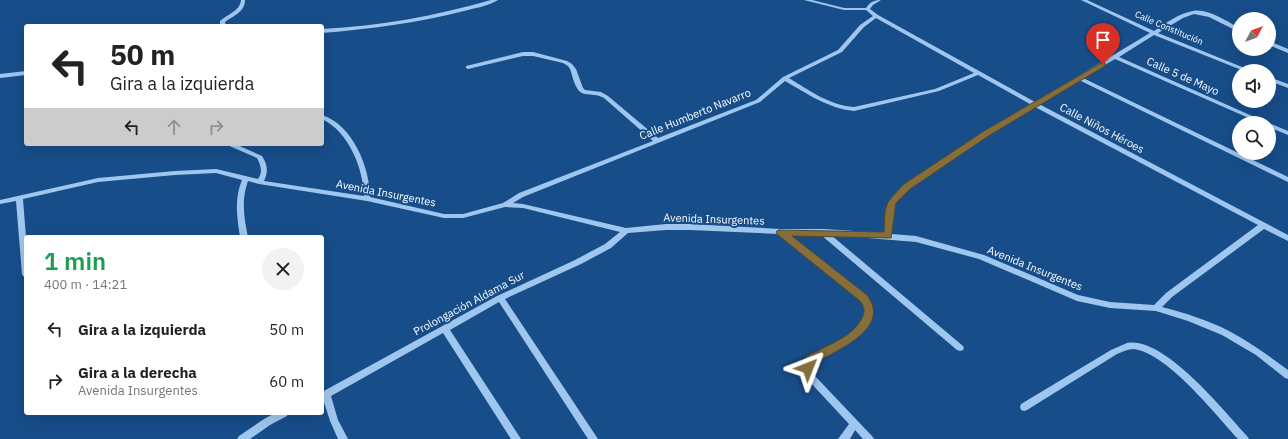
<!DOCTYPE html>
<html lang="es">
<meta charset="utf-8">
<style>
body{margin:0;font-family:"IBM Plex Sans",sans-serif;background:#f2f2f2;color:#222;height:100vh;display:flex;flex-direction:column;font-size:15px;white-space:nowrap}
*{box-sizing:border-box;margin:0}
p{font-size:13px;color:#767676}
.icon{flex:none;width:22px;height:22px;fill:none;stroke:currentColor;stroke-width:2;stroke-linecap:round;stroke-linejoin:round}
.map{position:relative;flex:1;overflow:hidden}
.details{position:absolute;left:24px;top:235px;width:300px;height:180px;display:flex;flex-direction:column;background:#fff;border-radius:4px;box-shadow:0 4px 16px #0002}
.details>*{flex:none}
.banner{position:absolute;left:24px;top:24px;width:300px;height:122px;border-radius:4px;box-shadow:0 4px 16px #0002;background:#fff;color:#222;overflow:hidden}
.needle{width:26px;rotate:49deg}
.controls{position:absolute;left:1232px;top:12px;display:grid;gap:8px}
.controls a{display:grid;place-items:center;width:44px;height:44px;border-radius:50%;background:#fff;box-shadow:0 4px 16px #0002;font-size:20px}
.pin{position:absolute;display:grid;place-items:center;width:34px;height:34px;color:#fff;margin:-41px -17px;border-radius:50% 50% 50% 0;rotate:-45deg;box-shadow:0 0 4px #0007}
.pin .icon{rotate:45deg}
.me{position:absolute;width:44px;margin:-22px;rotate:45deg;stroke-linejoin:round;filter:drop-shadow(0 0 3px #0008)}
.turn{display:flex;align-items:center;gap:14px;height:84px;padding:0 20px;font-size:18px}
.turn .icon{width:52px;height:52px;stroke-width:2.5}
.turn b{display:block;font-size:28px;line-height:34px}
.lanes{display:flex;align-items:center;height:38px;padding:0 20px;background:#0003;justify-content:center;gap:20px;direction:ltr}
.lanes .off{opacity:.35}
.round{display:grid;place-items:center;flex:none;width:42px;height:42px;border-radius:21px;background:#f2f2f2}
.overview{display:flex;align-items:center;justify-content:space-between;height:68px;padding:0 20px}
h1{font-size:24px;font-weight:600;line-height:30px;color:#1e9e55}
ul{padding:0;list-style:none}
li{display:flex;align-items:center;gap:12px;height:52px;padding:0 20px}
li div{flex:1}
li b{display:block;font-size:15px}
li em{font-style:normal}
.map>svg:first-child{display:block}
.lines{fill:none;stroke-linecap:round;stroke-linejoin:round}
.minor{fill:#9fc6ee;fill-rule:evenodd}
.route{fill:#856d3c;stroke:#564727}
.labels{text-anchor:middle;stroke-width:4;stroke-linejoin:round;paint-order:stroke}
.far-street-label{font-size:9px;fill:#fff;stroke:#174d89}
.street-label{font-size:11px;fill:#fff;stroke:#174d89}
</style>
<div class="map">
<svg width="1288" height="439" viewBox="0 0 1288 439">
<rect width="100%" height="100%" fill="#174d89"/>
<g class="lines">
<g class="minor">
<path d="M241 0H245C245 12 233 16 225 22L226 26H220V21C228 14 240 11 241 0Z"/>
<path d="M491 0H498C489 6 475 8 464 11 417 23 370 29 322 33V29C380 26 435 16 491 0Z"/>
<path d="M804 0H812L844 8H866C870 2 874 0 881 0L873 5 870 9 878 15 1035 102 1150 33 1081 0H1087L1154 31C1165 24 1179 13 1193 11 1206 8 1227 21 1239 28V32L1209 17 1194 14 1183 18 1158 33 1252 71H1244L1154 35 1119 57 1268 123H1260L1115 59 1083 78 1288 177V182L1079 80 1039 104 1288 235V241L1264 229 1172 297 1162 307C1185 313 1208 320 1229 331 1250 342 1269 356 1288 370V379L1285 378 1256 355 1222 335 1188 321 1156 311 1110 308 1077 301 979 259 916 242 831 235 963 346 964 348 963 350 960 351 957 350 821 235H789L867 296C869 300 872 306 872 310 872 331 850 344 834 352 827 356 819 358 812 364V368L815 376 872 436 874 439H863L855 430 850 439H838L849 424 809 381 804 368V362C807 355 815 353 822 350 836 343 867 328 864 309 864 306 862 302 861 300L779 234 690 230H666L628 233 611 248 581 264 505 299 598 439H588L499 302 450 330 521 439H511L443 333 331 396 338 420 348 439H338L330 421 323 399 322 400V392L497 296 575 260 605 244 620 232 523 208 505 207 463 218H444L367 201 259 184 248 181C241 200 244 218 248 237H240C237 217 234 199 242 180L216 173 175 175 98 182 23 199 26 237V277L23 276 22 274 16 201 0 204V200L98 178 175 171 216 169 258 179C263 172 261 166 257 158L227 145 226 144H235L262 156C267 164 269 171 264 181L364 196C363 168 349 132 322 119V115C353 125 370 168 370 197L444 214H463L503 203 519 193 653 141 604 98C596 94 593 95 585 94 575 92 573 77 570 69L568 66 563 63 533 56H523L468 69 466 68V66L523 52H533L567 61 572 64 576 69 583 88 585 90 601 92 608 96 658 138 756 100 783 77 838 50 860 25 873 16 866 10H844ZM876 18 974 73 935 89 854 107C829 105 810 91 789 78L842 52 864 27ZM978 75 1030 104C1001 122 972 141 943 160 926 170 898 185 888 203 884 212 885 223 885 233L824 229H781L690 224H666L626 228 523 204 513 203 523 197 760 102 785 81C808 94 827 108 854 111L939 91ZM1035 107 1258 225 1166 293 1154 305 1110 302 1078 295 984 255 916 236 892 234 893 212 895 204 910 189 978 142Z"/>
<polygon points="1269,41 1288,49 1288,53 1269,45"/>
<polygon points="26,71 26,75 0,78 0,74"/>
<polygon points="1269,77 1288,84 1288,88 1269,81"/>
<polygon points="1269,123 1288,131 1288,135 1269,127"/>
<path d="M1127 343C1164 336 1224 411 1247 436L1249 439H1238C1215 414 1168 354 1134 349 1128 349 1122 352 1117 354L1027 410 1024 411 1021 410 1020 407 1021 404 1111 350Z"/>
<polygon points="275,413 288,413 287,416 270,425 250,439 237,439 239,436 264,419"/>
</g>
</g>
<path class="route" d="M1103 62 1105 63V66L990 135 910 189 896 203 891 238 792 236 867 295C892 328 839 349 817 362L814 364 812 371 808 372 804 371C802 367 802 363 804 359 807 355 813 353 817 351 834 342 853 336 862 318 865 312 865 307 860 301L778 235 776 232 778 230 884 232 885 211 888 202 904 184 984 131Z"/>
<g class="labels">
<g class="far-street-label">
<text transform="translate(1169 28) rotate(23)" y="3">Calle Constitución</text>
</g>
<g class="street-label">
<text transform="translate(1183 76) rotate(24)" y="4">Calle 5 de Mayo</text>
<text transform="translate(695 114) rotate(-22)" y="4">Calle Humberto Navarro</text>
<text transform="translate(1102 128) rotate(28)" y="4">Calle Niños Héroes</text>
<text transform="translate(386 193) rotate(11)" y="4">Avenida Insurgentes</text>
<text transform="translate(714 219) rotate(2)" y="4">Avenida Insurgentes</text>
<text transform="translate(1035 268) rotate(22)" y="4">Avenida Insurgentes</text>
<text transform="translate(469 303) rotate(-28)" y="4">Prolongación Aldama Sur</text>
</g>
</g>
</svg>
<div class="controls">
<a><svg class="needle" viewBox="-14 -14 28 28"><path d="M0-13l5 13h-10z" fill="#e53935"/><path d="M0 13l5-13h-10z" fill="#767676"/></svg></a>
<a><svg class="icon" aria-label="sound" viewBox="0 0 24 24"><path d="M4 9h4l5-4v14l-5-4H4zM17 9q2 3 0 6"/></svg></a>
<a><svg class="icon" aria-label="search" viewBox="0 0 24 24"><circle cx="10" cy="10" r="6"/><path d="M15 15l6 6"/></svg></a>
</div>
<div class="pin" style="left:1103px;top:64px;background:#d93025"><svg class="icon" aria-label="arrive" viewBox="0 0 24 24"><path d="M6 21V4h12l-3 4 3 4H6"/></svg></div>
<svg class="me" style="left:808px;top:368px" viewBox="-20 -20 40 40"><path d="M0-17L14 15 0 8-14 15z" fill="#856d3c" stroke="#fff" stroke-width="4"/></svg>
<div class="banner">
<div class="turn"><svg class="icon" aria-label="left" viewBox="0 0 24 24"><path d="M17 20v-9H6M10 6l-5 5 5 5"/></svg><div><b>50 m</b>Gira a la izquierda</div></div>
<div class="lanes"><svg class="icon" aria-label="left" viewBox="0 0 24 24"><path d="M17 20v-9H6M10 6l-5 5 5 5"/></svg><svg class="icon off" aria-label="ahead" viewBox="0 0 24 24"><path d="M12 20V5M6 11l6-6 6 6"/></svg><svg class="icon off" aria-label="right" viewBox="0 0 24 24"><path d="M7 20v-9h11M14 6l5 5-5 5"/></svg></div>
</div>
<section class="details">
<div class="overview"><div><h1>1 min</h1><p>400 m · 14:21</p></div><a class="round"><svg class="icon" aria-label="close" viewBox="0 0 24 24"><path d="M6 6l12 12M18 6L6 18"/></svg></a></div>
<ul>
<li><svg class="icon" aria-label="left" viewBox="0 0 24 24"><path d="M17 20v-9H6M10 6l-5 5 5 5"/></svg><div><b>Gira a la izquierda</b></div><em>50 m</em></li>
<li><svg class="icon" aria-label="right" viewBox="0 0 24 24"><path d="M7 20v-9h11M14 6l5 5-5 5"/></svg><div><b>Gira a la derecha</b><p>Avenida Insurgentes</p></div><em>60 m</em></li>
</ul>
</section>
</div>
